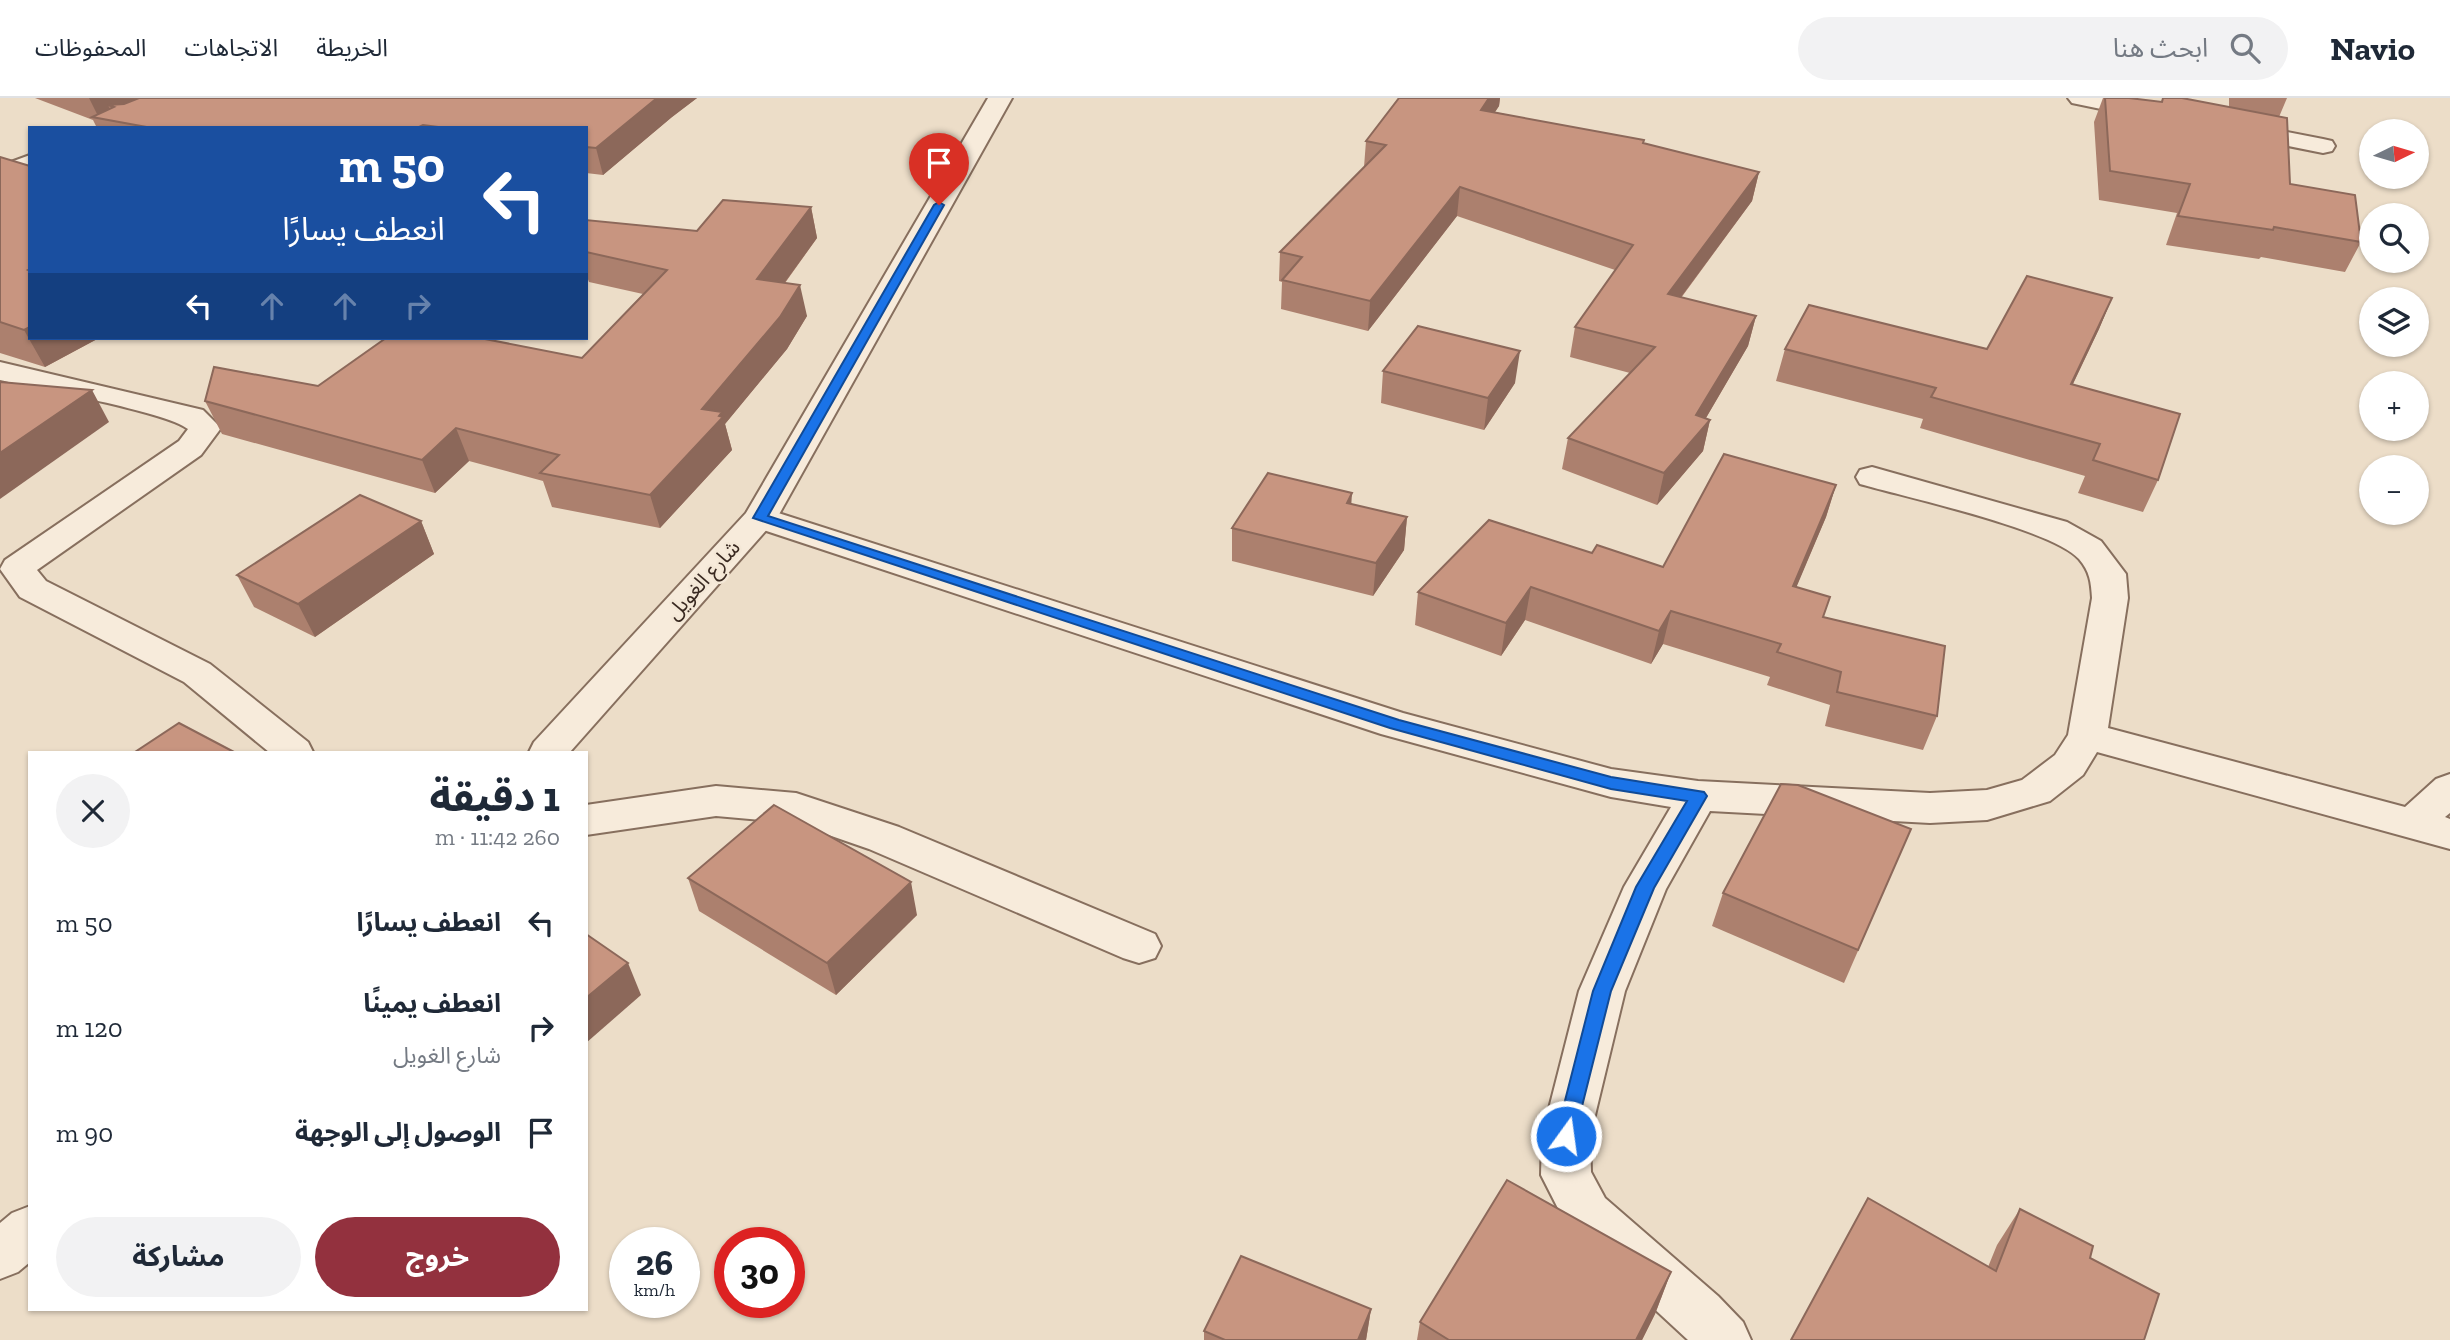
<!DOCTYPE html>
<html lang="ar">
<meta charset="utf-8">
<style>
body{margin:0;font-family:"Zilla Slab","Noto Sans Arabic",serif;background:#f2f2f3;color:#1f2937;direction:rtl;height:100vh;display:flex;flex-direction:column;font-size:26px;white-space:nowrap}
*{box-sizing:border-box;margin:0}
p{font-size:23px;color:#747a83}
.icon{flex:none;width:38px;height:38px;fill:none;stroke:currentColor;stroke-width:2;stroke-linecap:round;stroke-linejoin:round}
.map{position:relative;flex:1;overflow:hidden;direction:ltr}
.drawer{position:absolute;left:28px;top:653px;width:560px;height:560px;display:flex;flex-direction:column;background:#fff;border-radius:0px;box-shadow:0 2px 5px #0004;direction:rtl}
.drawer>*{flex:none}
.top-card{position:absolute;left:28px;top:28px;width:560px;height:214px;border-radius:0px;box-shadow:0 2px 5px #0004;direction:rtl;background:#1a4fa0;color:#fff;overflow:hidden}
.needle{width:46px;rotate:85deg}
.tools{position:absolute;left:2359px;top:21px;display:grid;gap:14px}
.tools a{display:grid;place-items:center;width:70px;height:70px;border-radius:50%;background:#fff;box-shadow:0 2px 5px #0004;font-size:35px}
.speed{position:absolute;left:609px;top:1129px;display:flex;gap:14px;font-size:35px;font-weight:700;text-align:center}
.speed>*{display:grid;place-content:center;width:91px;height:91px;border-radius:50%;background:#fff;box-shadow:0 2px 5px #0004;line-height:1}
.speed small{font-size:18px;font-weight:400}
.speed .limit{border:10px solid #d22;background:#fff;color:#111}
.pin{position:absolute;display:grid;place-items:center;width:60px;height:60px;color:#fff;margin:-72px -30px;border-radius:50% 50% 50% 0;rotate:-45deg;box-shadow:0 0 7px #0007}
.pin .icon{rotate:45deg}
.me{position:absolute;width:77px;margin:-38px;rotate:14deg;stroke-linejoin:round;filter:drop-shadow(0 0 5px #0008)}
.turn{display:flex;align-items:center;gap:24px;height:147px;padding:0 28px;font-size:32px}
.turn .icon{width:91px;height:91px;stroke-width:2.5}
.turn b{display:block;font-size:49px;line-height:60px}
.lanes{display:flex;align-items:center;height:66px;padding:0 28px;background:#0003;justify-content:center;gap:35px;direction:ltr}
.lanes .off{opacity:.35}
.round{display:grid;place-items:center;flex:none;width:74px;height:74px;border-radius:37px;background:#f2f2f3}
.head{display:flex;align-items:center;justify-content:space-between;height:119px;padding:0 28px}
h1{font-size:42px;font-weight:700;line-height:52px}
.button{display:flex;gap:14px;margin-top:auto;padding:14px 28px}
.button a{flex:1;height:80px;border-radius:42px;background:#93313e;color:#fff;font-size:28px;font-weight:700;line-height:80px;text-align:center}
.button a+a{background:#f2f2f3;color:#1f2937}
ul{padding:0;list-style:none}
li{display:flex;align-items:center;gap:21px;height:105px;padding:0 28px}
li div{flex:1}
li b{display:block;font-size:26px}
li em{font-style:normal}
header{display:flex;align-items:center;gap:42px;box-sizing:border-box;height:98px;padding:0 35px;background:#fff;border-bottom:2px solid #e0e1e3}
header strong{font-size:33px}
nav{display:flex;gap:38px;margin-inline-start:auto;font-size:24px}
.search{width:490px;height:63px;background:#f2f2f3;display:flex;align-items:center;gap:18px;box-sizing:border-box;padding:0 24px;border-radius:38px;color:#747a83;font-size:26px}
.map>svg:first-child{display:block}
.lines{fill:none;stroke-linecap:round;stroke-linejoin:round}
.minor-casing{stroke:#876f5e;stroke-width:4}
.tertiary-casing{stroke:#876f5e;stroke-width:4}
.minor{fill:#f7ebdb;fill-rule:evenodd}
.tertiary{fill:#f7ebdb;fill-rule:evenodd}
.wall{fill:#ac806e}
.shaded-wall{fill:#8c685a}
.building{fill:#c89580;stroke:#8c685a;stroke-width:2}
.route{fill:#1a73e8;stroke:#114b97;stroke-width:2}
.labels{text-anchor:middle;stroke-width:5;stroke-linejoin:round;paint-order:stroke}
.street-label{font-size:21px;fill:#392921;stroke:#f4e8d7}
</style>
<header>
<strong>Navio</strong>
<div class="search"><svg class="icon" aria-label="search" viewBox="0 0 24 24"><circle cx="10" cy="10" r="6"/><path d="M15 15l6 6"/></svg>ابحث هنا</div>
<nav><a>الخريطة</a><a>الاتجاهات</a><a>المحفوظات</a></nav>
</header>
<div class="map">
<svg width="2450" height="1242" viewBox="0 0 2450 1242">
<rect width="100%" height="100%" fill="#ecddc8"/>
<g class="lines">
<g class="minor-casing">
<g id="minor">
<polygon points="2068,0 2115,0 2162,10 2166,15 2162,20 2154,22 2072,5"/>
<polygon points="2237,24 2323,41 2332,43 2335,48 2332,53 2323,55 2228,36 2225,31 2228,26"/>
<polygon points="30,57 30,73 0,85 0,68"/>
<path d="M0 264 203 312 221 330 201 357 37 472 46 483 210 566 308 644 313 654H269L184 584 20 499 0 471 5 462 179 343 188 331C167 314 35 290 0 282Z"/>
<path d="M1872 369 2067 424 2101 443 2126 476 2128 500 2108 630 2405 709 2436 681 2450 676V715L2445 719 2450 721V751L2097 654 2083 677 2050 703 1987 722 1930 725 1710 713 1666 791 1625 893 1590 1038 1591 1074 1605 1100 1718 1198 1743 1224 1751 1242H1688L1569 1132 1541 1077 1542 1038 1579 893 1624 789 1671 709 1611 699 1381 636 748 427 743 420 748 413 760 410 772 413 1403 615 1611 671 1698 683 1930 695 1987 692 2022 682 2055 657 2068 637 2092 500C2091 484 2090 474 2079 461 2052 431 1905 399 1860 386L1856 379 1860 372Z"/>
<polygon points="716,688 796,695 899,729 1155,836 1161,848 1155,860 1139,865 1123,860 869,751 794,725 716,718 586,737 586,707"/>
</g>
</g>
<g class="tertiary-casing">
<g id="tertiary">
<polygon points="988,0 1012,0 777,420 570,654 529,654 534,644 746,415"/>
<polygon points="30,1108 30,1164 18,1174 0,1181 0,1125 12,1115"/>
</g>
</g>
<use href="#minor" class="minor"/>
<use href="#tertiary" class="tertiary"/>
</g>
<g class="wall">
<polygon points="35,0 697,0 672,19 603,77 586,75 586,30 97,30 93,22"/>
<polygon points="1399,0 1500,0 1499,8 1495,14 1644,45 1759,74 1752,103 1681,200 1756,218 1748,248 1706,320 1710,322 1703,353 1657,407 1562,371 1568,340 1630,275 1570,259 1575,229 1615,172 1457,118 1368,233 1281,211 1282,184 1279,183 1280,154 1364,69 1366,43"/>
<polygon points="2103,0 2129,0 2161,4 2163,0 2229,9 2229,0 2287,0 2279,19 2290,86 2361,144 2345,174 2261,159 2259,161 2166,147 2177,115 2099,102 2094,24"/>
<polygon points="0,59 30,240 99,240 45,269 0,255"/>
<polygon points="811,109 817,140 785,185 807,218 787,251 725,326 732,352 660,430 552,409 543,383 469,363 435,395 222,336 205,303 318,288 582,260 643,196 589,184 586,176 586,122 697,133"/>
<polygon points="2112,200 2099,231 2073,286 2158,382 2143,414 2078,395 2085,378 1920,330 1923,321 1776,283 1785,251 1987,251"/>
<polygon points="1383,273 1515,285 1484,332 1381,305"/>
<polygon points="1836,387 1826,419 1796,489 1823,519 1937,618 1923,652 1825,628 1830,607 1767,587 1770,579 1663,546 1651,566 1525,522 1501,558 1415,527 1418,494 1592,455 1663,469"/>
<polygon points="1351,406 1407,419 1404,452 1373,498 1232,463 1232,430"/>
<polygon points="421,423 434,456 315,539 254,509 237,477"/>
<polygon points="1911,731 1844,885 1712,828 1723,795"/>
<polygon points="688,780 917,817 836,897 699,813"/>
<polygon points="2020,1111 2090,1160 1791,1242 1988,1169 1997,1147"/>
<polygon points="1671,1174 1655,1216 1642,1242 1417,1242 1420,1224"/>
<polygon points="1371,1211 1366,1242 1204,1242 1204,1233"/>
</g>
<g class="shaded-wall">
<polygon points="89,0 159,0 114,9 108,7 114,20 99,20"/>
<polygon points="657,0 697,0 672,19 603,77 596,50"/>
<polygon points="1489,0 1500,0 1499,8 1478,39 1481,12"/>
<polygon points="1759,74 1752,103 1661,226 1668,196"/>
<polygon points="1460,89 1457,118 1368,233 1370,203"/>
<polygon points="811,109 817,140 764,213 757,181"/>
<polygon points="800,187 807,218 787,251 725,326 732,352 660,430 650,397 702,311"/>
<polygon points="2112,200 2099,231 2058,317 2071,286"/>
<polygon points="1756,218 1748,248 1693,342 1710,322 1703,353 1657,407 1664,375 1696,317"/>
<polygon points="30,229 30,240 99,240 45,269 24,232"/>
<polygon points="1520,253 1515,285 1484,332 1488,300"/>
<polygon points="92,292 109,324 0,401 0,355"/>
<polygon points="456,330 469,363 435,395 422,362"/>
<polygon points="1836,387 1826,419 1783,521 1793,488"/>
<polygon points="1352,395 1350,427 1347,405"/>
<polygon points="1407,419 1404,452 1373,498 1376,465"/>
<polygon points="421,423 434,456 315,539 298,506"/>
<polygon points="1531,489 1525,522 1501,558 1506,525"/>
<polygon points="1671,513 1663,546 1651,566 1659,533"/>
<polygon points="911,784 917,817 836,897 827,865"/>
<polygon points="628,865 641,897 586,945 586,900"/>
<polygon points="1671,1174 1655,1216 1642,1242 1636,1242"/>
<polygon points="1371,1211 1366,1242 1358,1242"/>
</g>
<g class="building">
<polygon points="139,0 657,0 596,50 586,49 586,30 446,30 423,27 417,30 152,30 92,19 114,9 108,7 124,6"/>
<polygon points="1399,0 1489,0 1481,12 1644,42 1643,45 1759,74 1668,196 1756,218 1696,317 1710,322 1664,375 1568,340 1655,249 1575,229 1633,147 1460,89 1370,203 1282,182 1302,159 1280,154 1386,47 1366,43"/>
<polygon points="2105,0 2129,0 2162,4 2163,0 2182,0 2287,20 2290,86 2355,97 2361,144 2274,129 2273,132 2178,118 2190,86 2110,73"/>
<polygon points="0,59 30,68 30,171 28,172 30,173 30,229 24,232 0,224"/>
<polygon points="723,102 811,109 757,181 800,187 780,219 702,311 722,314 719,318 723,319 650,397 540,375 559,357 456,330 422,362 205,303 214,269 318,288 386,240 480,240 582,260 667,172 586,154 586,122 697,133"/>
<polygon points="2027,178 2112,200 2071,286 2180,316 2158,382 2093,362 2100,346 1931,299 1936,290 1785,251 1809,207 1987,251"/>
<polygon points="1418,228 1520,253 1488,300 1383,273"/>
<polygon points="0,284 92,292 0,355"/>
<polygon points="1724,356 1836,387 1793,488 1830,499 1823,519 1945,548 1937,618 1837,594 1841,574 1777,554 1781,546 1671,513 1659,533 1531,489 1506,525 1418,494 1489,422 1592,455 1597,447 1663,469"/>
<polygon points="1268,375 1352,395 1347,405 1407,419 1376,465 1232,430"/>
<polygon points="360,397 421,423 298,506 237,477"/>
<polygon points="179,625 234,654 135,654"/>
<polygon points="1781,686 1798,687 1911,731 1858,852 1723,795"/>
<polygon points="774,707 911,784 827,865 688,780"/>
<polygon points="586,836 628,865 586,900"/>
<polygon points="1507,1082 1671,1174 1636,1242 1449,1242 1420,1224"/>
<polygon points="1868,1100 1996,1173 2020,1111 2093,1148 2090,1160 2159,1196 2144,1242 1791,1242"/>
<polygon points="1241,1158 1371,1211 1358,1242 1225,1242 1204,1233"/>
</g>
<polygon class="route" points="939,104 944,107 768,418 1399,622 1611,679 1704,694 1707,698 1654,790 1611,893 1573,1044 1566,1047 1559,1044 1556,1038 1593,893 1636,789 1687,703 1611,691 1390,630 753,420 934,107"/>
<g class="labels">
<g class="street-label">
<text transform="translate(703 482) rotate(-48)" y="7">شارع الغويل</text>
</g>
</g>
</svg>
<div class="tools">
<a><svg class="needle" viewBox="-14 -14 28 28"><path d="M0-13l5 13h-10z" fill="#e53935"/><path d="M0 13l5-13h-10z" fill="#747a83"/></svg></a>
<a><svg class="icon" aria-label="search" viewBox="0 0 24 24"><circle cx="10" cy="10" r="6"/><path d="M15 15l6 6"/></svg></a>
<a><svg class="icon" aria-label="layers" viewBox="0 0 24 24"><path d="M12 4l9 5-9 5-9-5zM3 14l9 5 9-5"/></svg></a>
<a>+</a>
<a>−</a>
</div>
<div class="speed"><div>26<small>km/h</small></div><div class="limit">30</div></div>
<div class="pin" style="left:939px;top:107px;background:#d93025"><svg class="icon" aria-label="arrive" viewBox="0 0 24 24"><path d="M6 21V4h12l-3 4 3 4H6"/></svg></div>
<svg class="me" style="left:1566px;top:1038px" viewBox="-20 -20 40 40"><circle r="17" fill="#1a73e8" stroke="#fff" stroke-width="3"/><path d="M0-11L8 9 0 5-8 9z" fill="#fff"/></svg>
<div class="top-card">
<div class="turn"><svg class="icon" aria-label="left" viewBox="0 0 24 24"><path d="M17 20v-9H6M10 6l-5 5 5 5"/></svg><div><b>50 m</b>انعطف يسارًا</div></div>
<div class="lanes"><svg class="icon" aria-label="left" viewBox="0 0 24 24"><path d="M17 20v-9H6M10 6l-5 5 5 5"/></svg><svg class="icon off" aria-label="ahead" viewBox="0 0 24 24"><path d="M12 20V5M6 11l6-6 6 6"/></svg><svg class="icon off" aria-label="ahead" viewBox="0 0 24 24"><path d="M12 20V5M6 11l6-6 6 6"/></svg><svg class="icon off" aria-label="right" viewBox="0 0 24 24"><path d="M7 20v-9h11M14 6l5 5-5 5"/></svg></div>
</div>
<section class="drawer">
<div class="head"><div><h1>1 دقيقة</h1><p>260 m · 11:42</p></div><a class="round"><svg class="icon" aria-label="close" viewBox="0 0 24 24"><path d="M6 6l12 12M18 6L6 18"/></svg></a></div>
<ul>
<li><svg class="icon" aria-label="left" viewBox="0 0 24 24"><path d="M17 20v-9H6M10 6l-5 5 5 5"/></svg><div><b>انعطف يسارًا</b></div><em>50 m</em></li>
<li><svg class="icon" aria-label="right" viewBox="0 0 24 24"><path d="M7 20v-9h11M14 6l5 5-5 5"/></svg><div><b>انعطف يمينًا</b><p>شارع الغويل</p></div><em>120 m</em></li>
<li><svg class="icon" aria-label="arrive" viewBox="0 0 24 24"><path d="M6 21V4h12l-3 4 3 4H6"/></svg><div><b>الوصول إلى الوجهة</b></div><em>90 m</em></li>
</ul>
<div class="button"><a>خروج</a><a>مشاركة</a></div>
</section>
</div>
